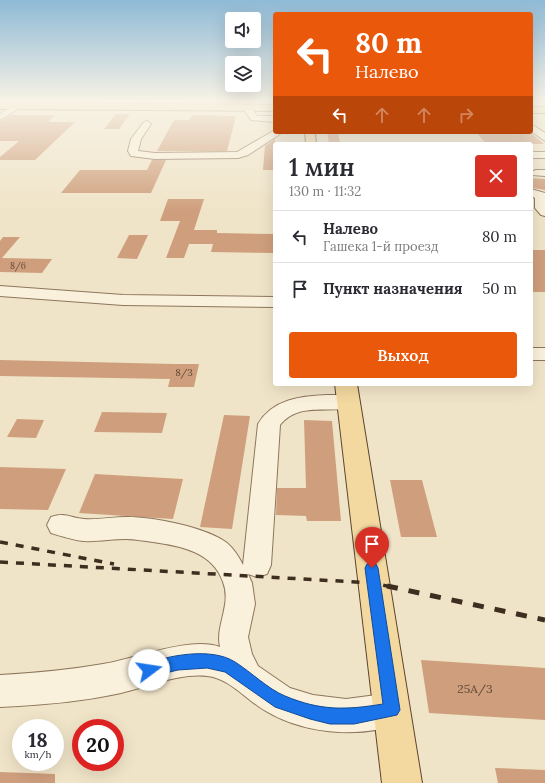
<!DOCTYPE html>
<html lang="ru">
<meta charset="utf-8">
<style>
body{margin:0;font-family:Lora,serif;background:#f2f2f3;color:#2b2b33;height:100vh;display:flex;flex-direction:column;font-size:15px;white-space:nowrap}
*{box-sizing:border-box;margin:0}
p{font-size:13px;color:#7c7c81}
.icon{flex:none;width:22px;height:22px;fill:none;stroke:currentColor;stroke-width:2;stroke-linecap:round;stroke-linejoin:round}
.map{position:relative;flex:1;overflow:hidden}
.drawer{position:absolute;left:273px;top:142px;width:260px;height:244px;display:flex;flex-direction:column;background:#fff;border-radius:4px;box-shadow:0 4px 16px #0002}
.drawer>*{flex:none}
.banner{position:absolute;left:273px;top:12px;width:260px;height:122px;border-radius:4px;box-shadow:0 4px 16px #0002;background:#ea580c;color:#fff;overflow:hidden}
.controls{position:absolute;left:225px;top:12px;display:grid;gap:8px}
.controls a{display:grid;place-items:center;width:36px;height:36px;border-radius:4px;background:#fff;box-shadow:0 4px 16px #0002;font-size:20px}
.speed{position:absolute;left:12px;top:719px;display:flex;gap:8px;font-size:20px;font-weight:700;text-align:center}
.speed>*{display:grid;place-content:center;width:52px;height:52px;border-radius:50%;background:#fff;box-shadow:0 4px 16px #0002;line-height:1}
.speed small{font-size:10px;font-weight:400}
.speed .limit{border:6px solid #d22;background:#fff;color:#111}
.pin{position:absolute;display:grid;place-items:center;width:34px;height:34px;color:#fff;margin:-41px -17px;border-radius:50% 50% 50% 0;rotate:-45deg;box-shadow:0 0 4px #0007}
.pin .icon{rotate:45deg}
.me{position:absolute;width:44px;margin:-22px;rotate:76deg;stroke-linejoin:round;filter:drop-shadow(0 0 3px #0008)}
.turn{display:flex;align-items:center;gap:14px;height:84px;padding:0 16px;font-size:18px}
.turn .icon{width:52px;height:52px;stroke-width:2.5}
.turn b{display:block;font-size:28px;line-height:34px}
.lanes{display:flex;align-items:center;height:38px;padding:0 16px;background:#0003;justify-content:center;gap:20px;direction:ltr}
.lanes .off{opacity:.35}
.round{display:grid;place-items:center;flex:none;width:42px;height:42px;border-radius:4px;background:#f2f2f3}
.overview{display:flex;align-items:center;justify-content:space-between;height:68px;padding:0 16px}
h1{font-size:24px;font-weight:600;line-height:30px}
.cta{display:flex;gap:8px;margin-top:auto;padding:8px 16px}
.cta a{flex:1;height:46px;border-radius:4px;background:#ea580c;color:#fff;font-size:16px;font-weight:600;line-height:46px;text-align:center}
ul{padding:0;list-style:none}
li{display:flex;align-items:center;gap:12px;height:52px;padding:0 16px;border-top:1px solid #e1e1e2}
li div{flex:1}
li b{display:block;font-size:15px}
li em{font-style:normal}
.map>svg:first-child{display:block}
.building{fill:#cf9f7d}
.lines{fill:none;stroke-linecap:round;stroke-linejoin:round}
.minor-casing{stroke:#8d765c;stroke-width:2}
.major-casing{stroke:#5b4430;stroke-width:2}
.minor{fill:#faf1dc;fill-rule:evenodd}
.major{fill:#f3d9a0;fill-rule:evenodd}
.rail-far1{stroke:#3d2e20;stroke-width:3.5;stroke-dasharray:8 8;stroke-linecap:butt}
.rail{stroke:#3d2e20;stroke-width:5;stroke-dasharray:11 11;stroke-linecap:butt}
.route{fill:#1a73e8;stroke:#114b97}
.labels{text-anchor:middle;stroke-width:4;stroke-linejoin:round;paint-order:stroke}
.far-number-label{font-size:9px;fill:#624a37}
.number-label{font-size:10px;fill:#624a37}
.near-number-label{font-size:12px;fill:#624a37}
</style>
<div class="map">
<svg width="545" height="783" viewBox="0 0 545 783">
<rect width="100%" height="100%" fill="#f0e4c8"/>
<g class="building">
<polygon points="116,114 130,114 119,129 104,129"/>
<polygon points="11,115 55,115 48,122 75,122 35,160 0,160 0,157 19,141 0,141 0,122"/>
<polygon points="192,115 236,116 227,151 157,151 174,120 189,120"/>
<polygon points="327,132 338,132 340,143 329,143"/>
<polygon points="476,132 530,132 544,144 486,144"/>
<polygon points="275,139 275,170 263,170 265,146"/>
<polygon points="152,160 166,160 151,193 61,193 80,170 147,170"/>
<polygon points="531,178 545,179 545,190 533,188 531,186"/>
<polygon points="168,199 204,199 194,230 217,230 217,233 275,234 275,253 211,252 213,244 189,244 184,258 166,258 180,221 160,221"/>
<polygon points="129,235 148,235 137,259 117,258"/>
<polygon points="3,237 20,237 2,258 52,259 42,273 0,272 0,241"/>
<rect x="531" y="250" width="14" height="42"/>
<polygon points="0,360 174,364 199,364 194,387 168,387 170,379 0,376"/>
<polygon points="102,412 167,413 162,433 94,432"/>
<polygon points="224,415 250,416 232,529 200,527"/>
<polygon points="17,419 44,420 36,438 7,437"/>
<polygon points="304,420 332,421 341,521 307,521 306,516 276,515 277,488 306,488"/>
<polygon points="0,467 66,469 48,510 0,509"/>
<polygon points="95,474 183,479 173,519 79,513"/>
<polygon points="390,480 422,480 437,537 401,537"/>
<polygon points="421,660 545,668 545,720 429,713"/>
<polygon points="495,768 545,770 545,783 498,783"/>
<polygon points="0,772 55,774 55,783 0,783"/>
</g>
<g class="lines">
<g class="minor-casing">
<g id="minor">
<polygon points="16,104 19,104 23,106 0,120 0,114"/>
<polygon points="244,106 250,106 257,116 275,116 275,122 251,120 243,108"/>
<polygon points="147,121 151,124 141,139 138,151 155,153 237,152 275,130 275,132 283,132 248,155 238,158 155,159 131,156 128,151 131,139 144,122"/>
<polygon points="531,124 545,133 545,141 531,131"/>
<rect x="531" y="152" width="14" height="6"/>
<polygon points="536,170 545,170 545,176 532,175 531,172"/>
<polygon points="531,189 545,193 545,216 541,215 535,208 535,198 531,196"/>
<polygon points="0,286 123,295 275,297 275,307 123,305 0,296"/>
<rect x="531" y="348" width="14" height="12"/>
<path d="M327 395H349L356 397 359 402 356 407C330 414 299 401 280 425L271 565 267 574 257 577 248 574 252 583 255 604 248 637 252 654 258 666 290 688 313 695 346 699 392 693 404 698 409 710 404 722C359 740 298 734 258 706 242 695 227 678 207 676 178 673 148 687 121 693 81 702 40 705 0 707V675C35 673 69 670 103 664 136 659 189 636 220 647 215 625 232 605 223 582 213 552 181 546 153 542 144 541 135 539 126 539 112 539 97 542 83 541 73 540 61 536 51 533L47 525 51 517C66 512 70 518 84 519 98 520 112 517 127 517 153 517 206 527 227 543 234 549 239 557 243 565L258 424C273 399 301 396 327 395Z"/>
</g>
</g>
<g class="major-casing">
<g id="major">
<polygon points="0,103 275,105 275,111 0,109"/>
<rect x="531" y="107" width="14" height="6"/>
<polygon points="305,132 315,132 316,144 306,144"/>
<polygon points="335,384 357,384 422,783 382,783"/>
</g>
</g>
<use href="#minor" class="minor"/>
<use href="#major" class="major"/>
<g class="rail-far1">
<polyline points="0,542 114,564"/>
<polyline points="0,562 374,583 391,587"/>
</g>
<polyline class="rail" points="387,586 545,620"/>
</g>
<linearGradient id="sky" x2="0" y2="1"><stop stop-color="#8fbad6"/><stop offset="0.48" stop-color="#f8f3e6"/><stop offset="1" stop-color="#f8f3e6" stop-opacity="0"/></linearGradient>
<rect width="545" height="211" fill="url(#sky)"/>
<path class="route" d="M372 563 376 564 378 568 400 710 397 715 354 724H330L310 719 275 707 225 672 207 668 178 670 149 677 143 675 141 670 143 665C168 655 212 647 235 662 251 672 268 689 285 696 321 711 346 710 383 704L365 568 367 564Z"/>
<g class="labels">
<g class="far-number-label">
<text x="18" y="269">8/6</text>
</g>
<g class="number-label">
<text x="184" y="376">8/3</text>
</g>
<g class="near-number-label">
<text x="475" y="693">25А/3</text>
</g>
</g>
</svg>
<div class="controls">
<a><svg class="icon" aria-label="sound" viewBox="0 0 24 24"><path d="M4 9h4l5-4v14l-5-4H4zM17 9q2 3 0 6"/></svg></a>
<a><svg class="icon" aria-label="layers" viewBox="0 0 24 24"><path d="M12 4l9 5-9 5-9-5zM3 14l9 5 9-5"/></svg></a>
</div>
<div class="speed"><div>18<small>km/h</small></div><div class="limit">20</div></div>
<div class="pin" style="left:372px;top:568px;background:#d93025"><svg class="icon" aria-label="arrive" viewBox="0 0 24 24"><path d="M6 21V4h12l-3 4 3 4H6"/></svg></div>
<svg class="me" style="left:149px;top:670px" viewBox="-20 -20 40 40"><circle r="19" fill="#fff"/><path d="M0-13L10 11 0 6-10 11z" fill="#1a73e8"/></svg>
<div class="banner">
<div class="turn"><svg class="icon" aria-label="left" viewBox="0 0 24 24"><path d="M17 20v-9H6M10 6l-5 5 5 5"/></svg><div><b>80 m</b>Налево</div></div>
<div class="lanes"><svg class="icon" aria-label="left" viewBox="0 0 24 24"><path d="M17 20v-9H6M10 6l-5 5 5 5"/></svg><svg class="icon off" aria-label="ahead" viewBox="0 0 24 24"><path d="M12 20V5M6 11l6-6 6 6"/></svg><svg class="icon off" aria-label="ahead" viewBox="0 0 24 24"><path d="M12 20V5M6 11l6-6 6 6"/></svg><svg class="icon off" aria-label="right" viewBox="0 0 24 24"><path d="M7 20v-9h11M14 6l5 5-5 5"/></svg></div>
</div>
<section class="drawer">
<div class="overview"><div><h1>1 мин</h1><p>130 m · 11:32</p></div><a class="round" style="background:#d93025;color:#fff"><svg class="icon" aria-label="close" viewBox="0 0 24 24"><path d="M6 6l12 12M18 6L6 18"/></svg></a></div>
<ul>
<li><svg class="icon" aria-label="left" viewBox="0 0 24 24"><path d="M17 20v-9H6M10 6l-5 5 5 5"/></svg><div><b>Налево</b><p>Гашека 1-й проезд</p></div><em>80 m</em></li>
<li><svg class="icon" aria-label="arrive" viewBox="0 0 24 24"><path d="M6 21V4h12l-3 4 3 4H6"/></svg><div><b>Пункт назначения</b></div><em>50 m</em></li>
</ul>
<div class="cta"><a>Выход</a></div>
</section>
</div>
